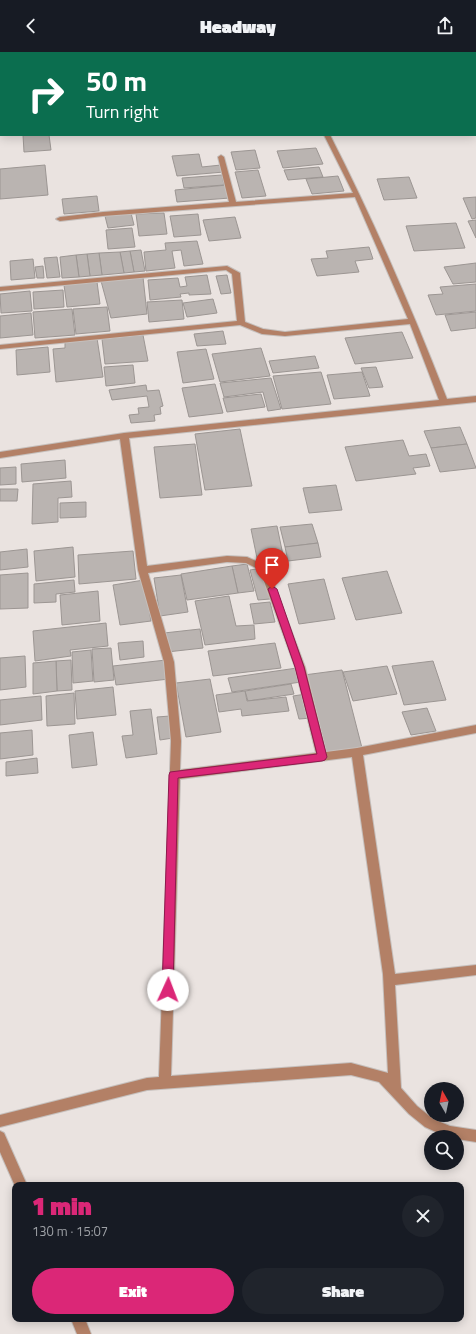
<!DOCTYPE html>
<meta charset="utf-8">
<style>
body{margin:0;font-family:"Titillium Web",sans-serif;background:#20242c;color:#f1f3f6;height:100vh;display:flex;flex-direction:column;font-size:15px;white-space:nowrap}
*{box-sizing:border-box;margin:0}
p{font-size:13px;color:#9ea1a6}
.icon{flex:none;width:22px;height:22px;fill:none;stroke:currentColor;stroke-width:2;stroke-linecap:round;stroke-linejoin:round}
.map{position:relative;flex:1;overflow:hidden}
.drawer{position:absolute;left:12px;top:1130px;width:452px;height:140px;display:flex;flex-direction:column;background:#171b24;border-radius:8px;box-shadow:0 2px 10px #0003}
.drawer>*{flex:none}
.top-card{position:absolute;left:0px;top:0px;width:476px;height:84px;box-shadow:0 2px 10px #0003;background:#0b6e4f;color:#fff;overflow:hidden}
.needle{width:26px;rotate:351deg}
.tools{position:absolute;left:424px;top:1030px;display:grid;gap:8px}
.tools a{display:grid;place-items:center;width:40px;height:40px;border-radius:50%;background:#171b24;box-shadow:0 2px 10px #0003;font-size:20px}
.pin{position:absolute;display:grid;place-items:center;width:34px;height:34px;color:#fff;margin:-41px -17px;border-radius:50% 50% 50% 0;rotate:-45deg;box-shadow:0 0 4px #0007}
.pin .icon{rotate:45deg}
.me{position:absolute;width:44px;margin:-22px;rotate:2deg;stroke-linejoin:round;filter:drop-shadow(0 0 3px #0008)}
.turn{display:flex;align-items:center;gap:14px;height:84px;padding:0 20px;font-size:18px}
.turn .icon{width:52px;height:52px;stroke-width:2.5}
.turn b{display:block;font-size:28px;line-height:34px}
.round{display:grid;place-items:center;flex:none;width:42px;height:42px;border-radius:21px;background:#20242c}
.headline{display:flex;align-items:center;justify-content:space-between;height:68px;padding:0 20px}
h1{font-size:24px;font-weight:800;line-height:30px;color:#db2777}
.action{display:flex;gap:8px;margin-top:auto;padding:8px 20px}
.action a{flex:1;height:46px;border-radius:24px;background:#db2777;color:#fff;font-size:16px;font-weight:800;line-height:46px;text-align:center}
.action a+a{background:#20242c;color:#f1f3f6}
header{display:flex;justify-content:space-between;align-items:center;height:52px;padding:0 20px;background:#171b24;font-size:18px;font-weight:800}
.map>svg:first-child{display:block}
.building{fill:#bab4b1;stroke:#9c9693}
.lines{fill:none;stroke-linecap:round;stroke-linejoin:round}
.minor-casing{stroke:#c5bfbc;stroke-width:2}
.minor{fill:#b38066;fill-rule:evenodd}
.route{fill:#db2777;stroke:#8e194d}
</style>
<header><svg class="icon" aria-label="back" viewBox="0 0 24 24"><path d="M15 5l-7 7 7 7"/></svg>Headway<svg class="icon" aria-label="share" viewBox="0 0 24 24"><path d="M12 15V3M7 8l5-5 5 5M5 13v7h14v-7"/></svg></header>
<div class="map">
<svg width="476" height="1282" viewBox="0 0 476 1282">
<rect width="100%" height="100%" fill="#eae3e0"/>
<g class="building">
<polygon points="23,83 49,83 51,98 24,100"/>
<polygon points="316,96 323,112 283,116 277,99"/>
<polygon points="255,98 260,116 236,118 231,100"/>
<polygon points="199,102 202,115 221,113 224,120 177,124 172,104"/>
<polygon points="45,113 48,143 0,147 0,117"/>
<polygon points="319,115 323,125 288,128 284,118"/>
<polygon points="258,118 266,144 242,146 235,120"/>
<polygon points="222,123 224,133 184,136 182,126"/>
<polygon points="338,124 344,139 312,142 306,127"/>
<polygon points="409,125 417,146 384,148 377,127"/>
<polygon points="227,133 230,146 177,150 175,138"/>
<polygon points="97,144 99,159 64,162 62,147"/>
<polygon points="476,145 476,166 472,167 463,146"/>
<polygon points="131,161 134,173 108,176 105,164"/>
<polygon points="164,161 167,182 139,184 136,162"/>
<polygon points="198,162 201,183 174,185 170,164"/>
<polygon points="235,165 241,186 209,189 203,168"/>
<polygon points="476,168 476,186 468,169"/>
<polygon points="456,171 465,196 414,199 406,174"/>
<polygon points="132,176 135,195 108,197 106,178"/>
<polygon points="197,189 203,212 184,214 181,198 172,199 175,216 146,219 144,200 166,198 165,191"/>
<polygon points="369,195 373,207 355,209 359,220 317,224 311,207 328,206 326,199"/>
<polygon points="141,198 145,219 134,220 130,199"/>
<polygon points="130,199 134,220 124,221 120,200"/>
<polygon points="120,200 124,221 102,223 99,201"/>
<polygon points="99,201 102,223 90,224 87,202"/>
<polygon points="87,202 90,224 79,225 76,203"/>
<polygon points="76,203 79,225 62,226 60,205"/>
<polygon points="57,205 60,225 47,226 44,206"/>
<polygon points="33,207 35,226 11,228 10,209"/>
<polygon points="476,211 476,230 453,232 444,215"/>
<polygon points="43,214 44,226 37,226 35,215"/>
<polygon points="207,223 211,242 189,243 189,241 180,242 181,245 150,248 148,228 178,226 180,235 187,234 185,225"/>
<polygon points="227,223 231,241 221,242 216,224"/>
<polygon points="143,225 147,262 111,266 101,229"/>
<polygon points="97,230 100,252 67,255 64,233"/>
<polygon points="476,232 476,259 436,263 428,243 443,242 440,235"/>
<polygon points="63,238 64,255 34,257 33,240"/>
<polygon points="30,239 32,259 1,261 0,242"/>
<polygon points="213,247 217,261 187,265 183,251"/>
<polygon points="182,248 184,267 149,270 147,250"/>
<polygon points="107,255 110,279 76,282 73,257"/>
<polygon points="72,257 75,283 35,286 33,260"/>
<polygon points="476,260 476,276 451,279 445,263"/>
<polygon points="31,261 33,283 0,286 0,264"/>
<polygon points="223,279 226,292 197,294 194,282"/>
<polygon points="402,280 413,306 355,312 345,286"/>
<polygon points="143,283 148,309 105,312 102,287"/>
<polygon points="97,286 103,325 56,330 53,297 65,296 65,289"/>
<polygon points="48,295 50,320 17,323 16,298"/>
<polygon points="261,296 270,324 220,330 212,302"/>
<polygon points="206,297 214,327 183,331 177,300"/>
<polygon points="315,304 319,316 273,321 269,309"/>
<polygon points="133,313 135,331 106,334 104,315"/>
<polygon points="376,315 383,335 369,336 361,316"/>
<polygon points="321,320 331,352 282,357 273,324"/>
<polygon points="362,320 370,344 334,347 327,323"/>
<polygon points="271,326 281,357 268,359 263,340 224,345 220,331"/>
<polygon points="215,332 223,361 189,365 182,336"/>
<polygon points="146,333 147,339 159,338 163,354 160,355 161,362 154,363 155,369 131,371 129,363 139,362 138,356 149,355 147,344 112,348 109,338"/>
<polygon points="261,342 265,355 227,360 223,346"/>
<polygon points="460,375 467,392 431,396 424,379"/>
<polygon points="240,377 252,434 205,438 195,382"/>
<polygon points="403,388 409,404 426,402 430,414 413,416 416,422 356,429 345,395"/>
<polygon points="195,392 202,443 160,446 154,395"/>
<polygon points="467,392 476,416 440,420 431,396"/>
<polygon points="65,408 66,426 22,430 21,412"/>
<polygon points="16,415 16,432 0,433 0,416"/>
<polygon points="71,429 72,445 58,446 58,470 32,472 33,432"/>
<polygon points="336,433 342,458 309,461 303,436"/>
<polygon points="0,437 18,437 17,449 0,449"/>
<polygon points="86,450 86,465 60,466 60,451"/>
<polygon points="312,472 318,491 285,495 280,475"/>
<polygon points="277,474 283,503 257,506 251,477"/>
<polygon points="318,491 321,505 288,509 285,495"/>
<polygon points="73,495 75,525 36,529 34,499"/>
<polygon points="27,497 28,515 0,518 0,500"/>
<polygon points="133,499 136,527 79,532 78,503"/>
<polygon points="247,512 254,539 238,541 232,514"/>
<polygon points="232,514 238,541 187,548 181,522"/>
<polygon points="262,516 270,547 258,548 250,518"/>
<polygon points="387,519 402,561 356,568 342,526"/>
<polygon points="28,521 28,556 0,557 0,523"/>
<polygon points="181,523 188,560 160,564 154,526"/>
<polygon points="324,527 335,567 299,572 288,532"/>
<polygon points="74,528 75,540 56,542 56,550 34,551 34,532"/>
<polygon points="144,528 151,569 120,573 113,533"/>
<polygon points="98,539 100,569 62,573 60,543"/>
<polygon points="229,544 236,574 254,573 255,587 205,593 195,549"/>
<polygon points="270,550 275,570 254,572 250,552"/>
<polygon points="106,571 108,594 70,598 71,604 35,609 33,579"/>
<polygon points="200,577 203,596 167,600 164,581"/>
<polygon points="143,589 144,605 120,608 118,591"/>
<polygon points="275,591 281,616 213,624 208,599"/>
<polygon points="111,596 114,628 94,630 92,597"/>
<polygon points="91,598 93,629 73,631 72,600"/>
<polygon points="25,604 26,635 0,638 0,606"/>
<polygon points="71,608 72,638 57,639 56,609"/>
<polygon points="166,608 169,627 116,633 113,614"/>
<polygon points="56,609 57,639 33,642 33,611"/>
<polygon points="433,609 446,648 404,653 392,614"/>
<polygon points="387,614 397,642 353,649 343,620"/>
<polygon points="297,616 301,630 232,640 228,626"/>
<polygon points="342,618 362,696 322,702 304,623"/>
<polygon points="210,627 221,680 186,685 176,631"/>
<polygon points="291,632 294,642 248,649 245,639"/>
<polygon points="113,635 116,663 77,667 75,639"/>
<polygon points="245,639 247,649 286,645 289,659 242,664 241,657 219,660 216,643"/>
<polygon points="74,641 75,672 47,674 46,644"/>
<polygon points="306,642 312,666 299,667 293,644"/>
<polygon points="41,644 42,668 0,673 0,648"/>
<polygon points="427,656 436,679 411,683 402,660"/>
<polygon points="151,657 157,702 126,706 122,684 133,683 130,659"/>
<polygon points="170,664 173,686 160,688 157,665"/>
<polygon points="32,678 33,703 0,707 0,681"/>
<polygon points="93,680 97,713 72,716 69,683"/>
<polygon points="37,706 38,721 6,724 6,710"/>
</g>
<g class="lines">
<g class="minor-casing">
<g id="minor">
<polygon points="292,0 298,0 299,1 293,1"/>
<polygon points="364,0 370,0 371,1 365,1"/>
<polygon points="475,3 476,3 475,8"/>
<polygon points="0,38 1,38 0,43"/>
<rect x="475" y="47" width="1" height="4"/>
<path d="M324 83H330C374 169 412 257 447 347L476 344V350L129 386 147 514 227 504 247 505 267 514 305 615 326 700 357 696 476 673V681L363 703 395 922 476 913V923L395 933 401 1036 417 1054 433 1067 450 1074 476 1078V1090L457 1087V1085H447L425 1075 409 1062 379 1030 351 1023 147 1038 0 1075V1063L147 1026 159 1025 171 689 164 610 138 518 120 387 0 406V400L124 381 439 348 410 272 285 284 262 282 240 273 0 297V293L237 269 232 222 226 218 0 239V235L227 214 240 221 245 270 263 277 285 280 408 267 355 145 103 164 60 169 56 167 60 165 103 160 229 150 218 105 221 103 224 105 236 150 353 141ZM227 510 246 511 260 518 295 615 316 701 180 718 181 689 174 610 148 521ZM352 705 383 922 388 1021 351 1011 171 1024 180 727Z"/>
<polygon points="0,1079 4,1081 27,1133 15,1133 15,1134 0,1100"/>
<polygon points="71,1267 85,1267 91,1282 77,1282"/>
</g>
</g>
<use href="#minor" class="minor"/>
</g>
<polygon class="route" points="272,534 277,537 304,615 327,705 325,708 322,709 178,726 173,938 172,942 168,943 164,942 162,938 169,723 170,720 317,702 295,615 268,537"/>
</svg>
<div class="tools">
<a><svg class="needle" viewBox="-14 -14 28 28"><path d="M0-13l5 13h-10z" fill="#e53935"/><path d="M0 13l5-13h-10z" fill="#9ea1a6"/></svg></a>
<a><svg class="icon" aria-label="search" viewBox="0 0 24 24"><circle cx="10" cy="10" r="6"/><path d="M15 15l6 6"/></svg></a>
</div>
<div class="pin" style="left:272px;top:537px;background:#d93025"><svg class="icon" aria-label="arrive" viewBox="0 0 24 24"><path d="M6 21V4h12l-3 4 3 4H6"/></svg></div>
<svg class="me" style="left:168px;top:938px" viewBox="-20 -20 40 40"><circle r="19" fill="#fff"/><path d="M0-13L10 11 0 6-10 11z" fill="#db2777"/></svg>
<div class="top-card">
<div class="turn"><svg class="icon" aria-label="right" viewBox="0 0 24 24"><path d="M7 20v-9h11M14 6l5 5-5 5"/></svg><div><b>50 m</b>Turn right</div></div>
</div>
<section class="drawer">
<div class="headline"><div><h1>1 min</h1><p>130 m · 15:07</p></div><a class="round"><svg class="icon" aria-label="close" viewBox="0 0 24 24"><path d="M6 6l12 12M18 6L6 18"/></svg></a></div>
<div class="action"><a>Exit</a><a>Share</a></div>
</section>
</div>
